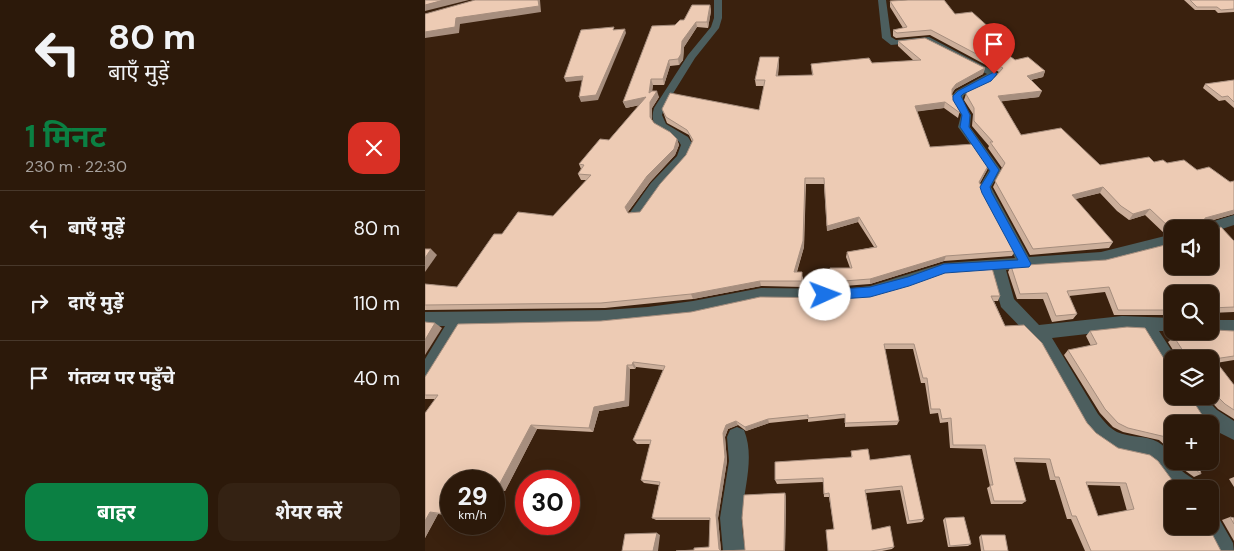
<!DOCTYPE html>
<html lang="hi">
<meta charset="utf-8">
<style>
body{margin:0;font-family:"DM Sans","Noto Sans Devanagari",sans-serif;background:#342213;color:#f1f3f6;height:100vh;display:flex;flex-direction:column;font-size:19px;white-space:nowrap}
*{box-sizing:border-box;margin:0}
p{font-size:16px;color:#a6a09c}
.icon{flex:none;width:28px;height:28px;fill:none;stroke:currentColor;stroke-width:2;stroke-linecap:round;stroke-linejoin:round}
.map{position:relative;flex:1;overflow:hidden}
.details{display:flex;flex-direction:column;background:#2c190a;width:425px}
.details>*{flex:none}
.top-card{background:#2c190a;color:#f1f3f6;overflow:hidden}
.controls{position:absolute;left:739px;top:220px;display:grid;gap:10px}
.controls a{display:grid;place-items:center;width:55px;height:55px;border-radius:10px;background:#2c190a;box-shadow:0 5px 20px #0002,0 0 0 1px #48382b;font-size:25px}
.speed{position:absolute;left:15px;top:470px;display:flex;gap:10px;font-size:25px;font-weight:700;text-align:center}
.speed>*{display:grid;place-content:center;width:65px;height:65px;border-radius:50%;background:#2c190a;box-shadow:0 5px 20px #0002,0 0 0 1px #48382b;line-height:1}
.speed small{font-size:12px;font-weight:400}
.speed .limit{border:8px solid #d22;background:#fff;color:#111}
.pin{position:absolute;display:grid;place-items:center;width:42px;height:42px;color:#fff;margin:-51px -21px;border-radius:50% 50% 50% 0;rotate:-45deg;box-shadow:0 0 5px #0007}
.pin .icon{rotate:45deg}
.me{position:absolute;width:55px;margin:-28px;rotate:88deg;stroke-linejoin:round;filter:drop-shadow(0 0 4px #0008)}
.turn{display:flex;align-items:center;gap:18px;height:105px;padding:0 25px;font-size:22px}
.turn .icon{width:65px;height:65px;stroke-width:2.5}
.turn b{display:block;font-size:35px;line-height:42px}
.round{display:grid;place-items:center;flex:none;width:52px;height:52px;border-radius:15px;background:#342213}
.overview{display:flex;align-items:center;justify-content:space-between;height:85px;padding:0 25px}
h1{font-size:30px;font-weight:700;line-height:38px;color:#0b8043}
.action{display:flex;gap:10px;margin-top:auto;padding:10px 25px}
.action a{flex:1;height:58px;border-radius:15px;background:#0b8043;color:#fff;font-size:20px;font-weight:700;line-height:58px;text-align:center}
.action a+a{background:#342213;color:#f1f3f6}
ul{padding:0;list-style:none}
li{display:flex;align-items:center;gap:15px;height:75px;padding:0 25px;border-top:1px solid #48382b}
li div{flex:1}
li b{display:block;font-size:19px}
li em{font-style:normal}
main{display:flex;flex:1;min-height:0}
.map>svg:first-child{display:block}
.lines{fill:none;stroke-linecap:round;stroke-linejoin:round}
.minor{fill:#4c5e5e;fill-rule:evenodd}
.wall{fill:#ccaf9b;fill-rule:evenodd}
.shaded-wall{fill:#a68e7e}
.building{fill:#edcbb4;stroke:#a68e7e;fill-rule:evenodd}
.route{fill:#1a73e8;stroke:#114b97}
</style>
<main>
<section class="details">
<div class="top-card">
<div class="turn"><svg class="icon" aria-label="left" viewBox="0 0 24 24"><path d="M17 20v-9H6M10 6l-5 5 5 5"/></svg><div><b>80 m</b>बाएँ मुड़ें</div></div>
</div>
<div class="overview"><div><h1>1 मिनट</h1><p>230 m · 22:30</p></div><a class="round" style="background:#d93025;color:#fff"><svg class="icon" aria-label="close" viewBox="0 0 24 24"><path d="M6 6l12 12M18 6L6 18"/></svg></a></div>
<ul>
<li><svg class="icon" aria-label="left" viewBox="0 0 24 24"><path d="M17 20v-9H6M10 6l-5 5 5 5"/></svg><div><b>बाएँ मुड़ें</b></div><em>80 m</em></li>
<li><svg class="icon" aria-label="right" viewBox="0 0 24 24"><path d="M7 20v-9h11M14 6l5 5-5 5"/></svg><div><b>दाएँ मुड़ें</b></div><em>110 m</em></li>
<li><svg class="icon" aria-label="arrive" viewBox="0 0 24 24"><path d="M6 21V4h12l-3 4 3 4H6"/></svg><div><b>गंतव्य पर पहुँचे</b></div><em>40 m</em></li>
</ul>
<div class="action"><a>बाहर</a><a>शेयर करें</a></div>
</section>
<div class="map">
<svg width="809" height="551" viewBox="0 0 809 551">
<rect width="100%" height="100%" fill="#3a210e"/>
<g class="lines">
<g class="minor">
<path d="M289 0H297V18L294 28 270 58 239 108 237 115 241 124 263 137 268 145 261 160 236 189 216 217H206L204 214 206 211 226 183 252 156 256 145C249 129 221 134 229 108L263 55 286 27 289 18Z"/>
<path d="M453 0H461L466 37 471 40 504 37 574 74 567 81 539 95 537 100 546 115 545 127 576 170 566 187 604 257 676 252 748 234V244L676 264 581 270 589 299 614 325 697 316 748 318V331H750H734L752 359H748V376L742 374 716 331 697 330 627 338 673 414C678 420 684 428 692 432 705 438 720 435 733 442 745 449 746 460 754 468 762 477 771 477 776 489 768 489 756 491 749 488 734 484 733 463 720 457 715 454 707 454 701 453 683 451 670 440 659 426L615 347 576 307 566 271 519 275 445 298 417 301 336 300 268 315 180 324 38 327 6 380 0 382V359L20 326H0V312L180 310 223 307 268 301 336 288 417 289 445 286 519 263 590 258 554 187 564 170 533 127 536 115 527 100V96L531 91 562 74 500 42 466 45 457 38Z"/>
<polygon points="809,215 809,225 785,233 785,229 774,229 776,225"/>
<polygon points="785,320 809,320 809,334 785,334 779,332 785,331"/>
<path d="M758 396H778L792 410 809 421V440L785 428V424C773 424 763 406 758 396Z"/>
<path d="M312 427 319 430C330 457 319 488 317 516 316 527 319 540 320 551H298L295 518 304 461 302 437 305 430Z"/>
<polygon points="785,511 792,515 808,543 809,551 788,551 776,526 785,526"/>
</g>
</g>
<g class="wall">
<polygon points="759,0 809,0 809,12 793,13 790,10 770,10"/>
<polygon points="465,1 530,14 568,31 566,40 563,40 590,60 620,71 618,77 606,80 614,97 576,101 596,135 675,165 729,162 742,163 772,170 805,182 809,181 809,214 778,223 778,225 791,229 809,241 809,312 785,313 785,294 748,294 748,315 689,315 680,292 644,296 652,314 648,319 627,322 618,299 592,299 583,272 586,266 681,260 748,243 785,229 748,229 740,234 720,215 704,220 692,211 675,193 650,199 688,242 684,248 605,255 568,187 577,168 563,148 564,146 547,126 548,114 539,100 541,94 570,77 574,72 505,35 471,38 468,36 468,30 478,28 465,7"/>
<polygon points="285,5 286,11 283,28 272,27 259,47 258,60 254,65 245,66 239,85 228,85 227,91 234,97 227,108 227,120 229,123 252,139 254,145 250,155 225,182 203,212 203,213 215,212 261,155 267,142 264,135 242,123 237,109 334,110 339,86 331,86 330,80 354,63 353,76 387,75 386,64 447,63 489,61 473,46 473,41 560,68 558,74 530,89 527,93 527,95 535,110 533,118 519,108 492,111 505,147 564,164 562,170 555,183 590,251 587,256 519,261 445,284 406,287 405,274 425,268 421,257 422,252 449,247 433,222 402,231 399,184 381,184 379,247 372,272 378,277 378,287 336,286 268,299 180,308 0,310 0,284 32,287 77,234 128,216 162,180 156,180 153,174 156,169 154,164 184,140 215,105 201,108 198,102 250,25"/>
<polygon points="809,80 809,108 800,100 794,101 778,88 780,84"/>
<path d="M575 296 573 301H569L580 326 671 433 748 489V526L796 551H809H660L646 519H642L630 480H625L621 463 590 462 601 501 597 504H566L562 488 565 486 557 449 525 448 523 422 515 423 513 413 505 414 500 383H496L488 349H459L474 421 472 425 420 427V418L383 422V419L344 423 321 431 313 425 303 429 300 437 302 461 293 518 296 551 320 550 361 496 360 551H251L269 550 284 547 285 520H231L227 518 234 485 219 483 216 480 225 444H212L208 440 238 370 211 367 210 369H205L204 406 174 411 168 432 112 429 80 491 69 489V481H26V516L13 514 0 538 10 399H0V377L176 321 417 298ZM662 485 695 486 702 511 673 516Z"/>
<polygon points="665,331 746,370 748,455 742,447 734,440 698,432 688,427 675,413 639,355 643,350 666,346 661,336"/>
<polygon points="809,331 809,360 791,363 809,385 809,419 793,409 781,396 785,396 785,359 752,359 753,358 743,342 749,337"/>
<polygon points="426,451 445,460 485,455 499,519 497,522 482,524 475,490 441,493 447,530 469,547 467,549 457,551 403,551 409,529 404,497 399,497 398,482 352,484 350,480 426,457"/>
<polygon points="752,461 773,461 776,474 769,477 755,467"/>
<polygon points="809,477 809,487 804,479"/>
<polygon points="805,517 809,518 809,541 797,520"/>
<polygon points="520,518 546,544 543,546 523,547 518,520"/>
<polygon points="556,535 583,551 556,551 554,537"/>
</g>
<g class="shaded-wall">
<polygon points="19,0 44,0 0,11 0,5"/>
<polygon points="113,0 115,0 116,12 35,24 34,33 0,38 0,32 31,18"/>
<polygon points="285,5 286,11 283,28 282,22"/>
<polygon points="271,22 272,27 259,47 258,60 254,65 253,59 257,41"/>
<polygon points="200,29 201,33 173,100 156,102 154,97"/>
<polygon points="564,31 568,31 566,40 556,42 558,36"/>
<polygon points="354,57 354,63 352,82 351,76"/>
<polygon points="244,60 245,66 239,85 238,79"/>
<polygon points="560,68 558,74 530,89 526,95 527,89 531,84"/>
<polygon points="620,71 618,77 600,81 602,76"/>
<polygon points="158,76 160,80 141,82 139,78"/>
<polygon points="226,79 228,85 226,99 224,93"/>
<polygon points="232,91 234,97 227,108 227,123 225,117 225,102"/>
<polygon points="617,91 614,97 572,102 573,96"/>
<polygon points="221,97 223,103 201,108 198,102"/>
<polygon points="520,102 519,108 489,112 490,106"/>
<polygon points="252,139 254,145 250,155 225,182 202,213 200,207 222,176"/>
<polygon points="564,164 562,170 552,188 554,182"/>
<polygon points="380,178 379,247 370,277 369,272"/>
<polygon points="678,187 675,193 643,201 647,195"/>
<polygon points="725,209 720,215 704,220 708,214"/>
<polygon points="809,210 809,214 774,224 780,218"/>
<polygon points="434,217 433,222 402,231 402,226"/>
<polygon points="752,226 750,229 748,229 748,232 740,234 745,228"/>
<polygon points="6,249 12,255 0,272 0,258"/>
<polygon points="521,256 519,261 445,284 445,279"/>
<polygon points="335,281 336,286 268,299 266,294"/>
<polygon points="10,323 17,328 0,355 0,340"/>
<polygon points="208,362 211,367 210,369 207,365"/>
<polygon points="202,365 205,369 204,406 174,411 168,432 164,428 169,407"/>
<polygon points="343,419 344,423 321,431 320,427"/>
<polygon points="311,421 313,425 303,429 300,437 302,461 293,518 296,551 294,549 291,515 298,433 301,425"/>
<polygon points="106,425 112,429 80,491 73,487"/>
<polygon points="360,493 361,496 360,551 359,551"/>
<polygon points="5,512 13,514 0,538 0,521"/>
<polygon points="232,533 235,535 233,551 228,551"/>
</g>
<g class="building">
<polygon points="0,0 19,0 0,5"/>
<polygon points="50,0 113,0 114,6 31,18 30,27 0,32 0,14"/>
<polygon points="483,0 519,0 530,14 547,12 568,31 564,31 568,34 558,36 590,60 603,57 620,71 602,76 617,91 573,96 596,135 636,128 675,165 724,157 729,162 738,160 742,163 759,160 772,170 784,167 805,182 809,181 809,210 780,218 778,225 788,225 791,229 796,227 809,241 809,307 785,308 785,294 748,294 748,310 693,310 684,287 642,291 652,314 631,316 622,293 595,294 586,266 681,260 748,243 748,266 785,266 785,229 755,229 752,226 745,228 725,209 708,214 696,206 678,187 647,195 688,242 608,249 570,181 580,163 565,142 568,142 549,121 549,108 541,94 542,91 570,77 578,68 506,30 472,33 468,30 482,27 465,1"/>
<polygon points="765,0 809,0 809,9 796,10 792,7 772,7"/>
<polygon points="267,5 285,5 282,22 271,22 257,41 256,54 253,59 244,60 238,79 226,79 224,93 227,91 232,91 225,102 225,117 229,123 245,132 252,139 249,149 222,176 200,207 203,213 215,212 235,184 261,155 268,140 262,130 241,117 237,109 245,93 334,110 340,80 330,80 335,57 354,57 351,76 388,75 386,64 444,58 447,63 496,60 473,41 500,38 560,68 531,84 527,89 527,95 535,110 535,113 520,102 490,106 505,147 549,144 564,164 554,182 590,251 521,256 445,279 406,282 405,268 427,268 422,252 452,247 434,217 402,226 399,178 380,178 378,241 369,272 377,272 377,281 335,281 266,294 176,303 0,305 0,284 32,287 69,234 77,234 93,212 128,216 166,175 153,174 159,165 154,164 175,139 184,140 221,97 198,102 227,26 250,25 255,20 259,20"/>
<polygon points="189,27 188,30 200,29 171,95 154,97 158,76 139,78 156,30"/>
<polygon points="809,80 809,102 803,96 797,97 780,84"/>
<polygon points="0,249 6,249 0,258"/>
<path d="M567 268 575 296H566L580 326 599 325 617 343 662 423 671 433 693 448 725 455 733 461 750 484 762 488H780L781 489H748V526H783L796 551H809H666L651 516H647L634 477H630L625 459 589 458 601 501H569L565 485H568L560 445H528L526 418 517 419 515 409H506L502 378H498L489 344H459L474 421 420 423V414L383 418V415L343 419 320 427 311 421 301 425 298 433 300 457 291 515 294 549 296 551 320 550 317 518 319 495 360 493 359 551H251L269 550V548L284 547 285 518H227L235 482 216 480 226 440H208L240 366 208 362 207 365H202L200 401 169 407 164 428 106 425 73 487H69V481H26V515L5 512 0 521V413L13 395H0V377L33 324 176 321 266 312 335 297 417 298 446 294 521 271ZM661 482 701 483 709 509 673 516Z"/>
<polygon points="0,322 10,323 0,340"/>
<polygon points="702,327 720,328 746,370 748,371 748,396 766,396 768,401 783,424 748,424 748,442 741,437 703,428 693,423 680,409 643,350 672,344 665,331"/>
<polygon points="790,330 809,331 809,356 789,359 809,385 809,410 800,404 786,390 785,390 785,359 756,359 756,356 760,354 749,337"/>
<polygon points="785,444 790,459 785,458"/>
<polygon points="443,449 445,460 485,455 499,519 484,521 477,486 440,490 447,530 465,526 469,547 446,551 403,551 401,530 409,529 404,493 399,494 398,478 350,480 350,462 427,457 426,451"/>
<polygon points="761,461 773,461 776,474 762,463"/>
<polygon points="785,513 791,515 791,522 785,522"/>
<polygon points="539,517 546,544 525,546 520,518"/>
<polygon points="805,517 809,518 809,524"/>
<polygon points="232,533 228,551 197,551 200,534"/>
<polygon points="556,535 580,535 583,551 559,551"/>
</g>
<polygon class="route" points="569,72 572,74 566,81 538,94 536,96 545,115 544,127 574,170 565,187 567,193 606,264 604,267 520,273 484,286 445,297 400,300 396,298 395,295 396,291 400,290 445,287 483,277 519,264 593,260 557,193 555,187 565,171 535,127 537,115 528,100 528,96 533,91"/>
</svg>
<div class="controls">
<a><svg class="icon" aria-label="sound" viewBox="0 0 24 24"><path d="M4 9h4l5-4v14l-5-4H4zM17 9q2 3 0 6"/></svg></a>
<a><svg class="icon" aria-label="search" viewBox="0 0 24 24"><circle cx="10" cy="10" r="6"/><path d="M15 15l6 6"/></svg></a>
<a><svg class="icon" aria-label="layers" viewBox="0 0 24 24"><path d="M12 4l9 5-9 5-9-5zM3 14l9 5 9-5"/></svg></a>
<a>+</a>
<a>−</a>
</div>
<div class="speed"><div>29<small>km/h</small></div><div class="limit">30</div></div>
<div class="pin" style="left:569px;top:74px;background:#d93025"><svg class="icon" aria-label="arrive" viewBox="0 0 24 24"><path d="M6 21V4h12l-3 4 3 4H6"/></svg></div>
<svg class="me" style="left:400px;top:295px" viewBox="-20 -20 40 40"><circle r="19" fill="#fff"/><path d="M0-13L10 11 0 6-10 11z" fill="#1a73e8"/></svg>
</div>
</main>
